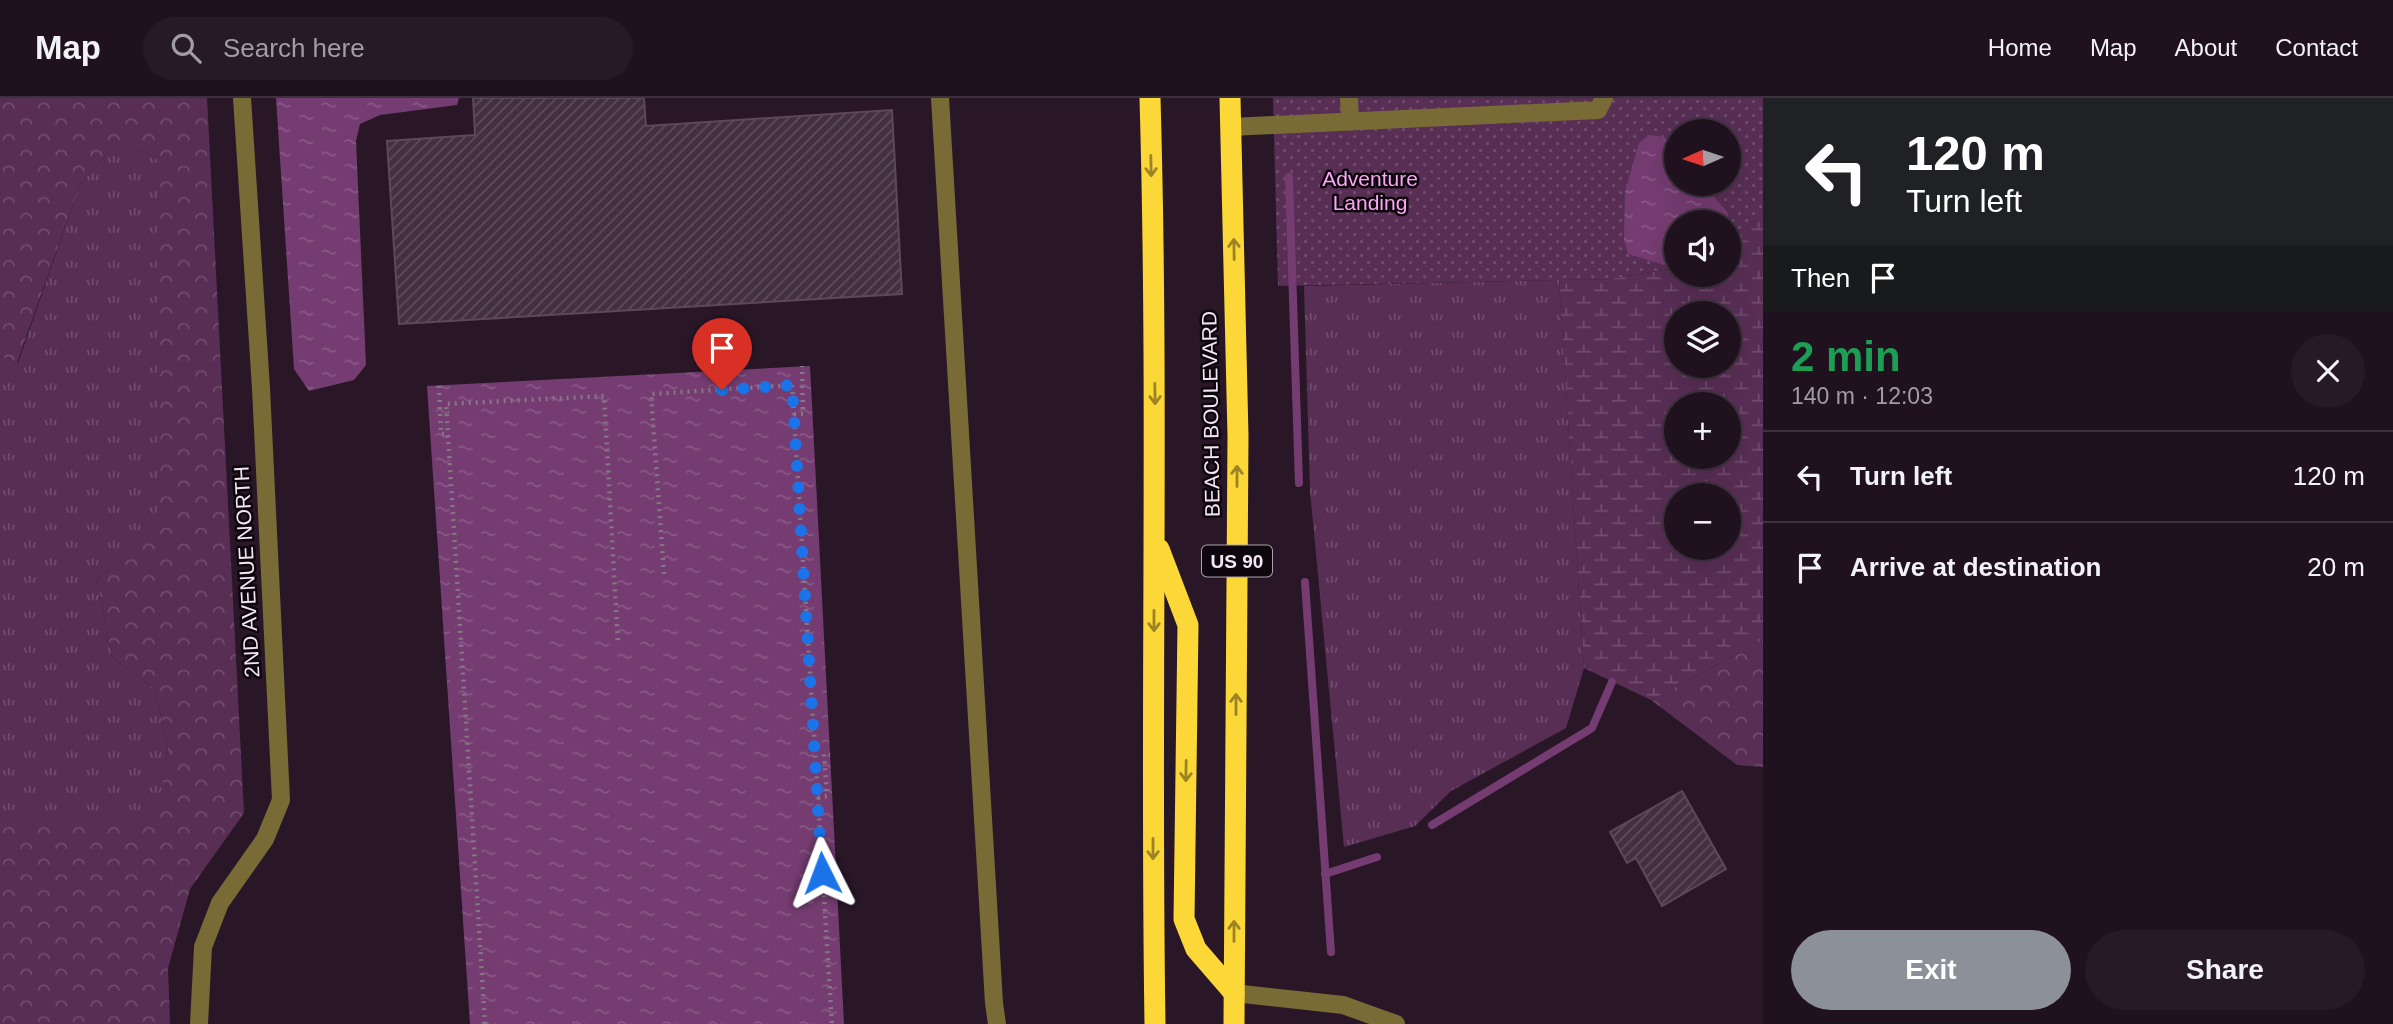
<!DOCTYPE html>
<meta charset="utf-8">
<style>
body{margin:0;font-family:Helvetica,sans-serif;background:#271a27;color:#f1f3f6;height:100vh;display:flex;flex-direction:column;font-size:26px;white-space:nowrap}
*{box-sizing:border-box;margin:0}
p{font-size:23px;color:#a19da4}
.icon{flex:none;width:38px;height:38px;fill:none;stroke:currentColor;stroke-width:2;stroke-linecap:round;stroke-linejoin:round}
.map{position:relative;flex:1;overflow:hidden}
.details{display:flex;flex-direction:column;background:#1f111e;width:630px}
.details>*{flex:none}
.hud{background:#202124;color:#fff;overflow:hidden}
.needle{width:46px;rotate:267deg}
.buttons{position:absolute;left:1664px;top:21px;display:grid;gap:14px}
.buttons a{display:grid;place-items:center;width:77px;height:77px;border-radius:50%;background:#1f111e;box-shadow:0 7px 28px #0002,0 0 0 2px #3c313c;font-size:35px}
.pin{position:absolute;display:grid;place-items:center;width:60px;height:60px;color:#fff;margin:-72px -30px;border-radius:50% 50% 50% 0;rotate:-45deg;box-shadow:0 0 7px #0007}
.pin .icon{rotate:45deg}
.me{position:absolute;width:77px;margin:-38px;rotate:357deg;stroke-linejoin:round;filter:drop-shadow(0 0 5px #0008)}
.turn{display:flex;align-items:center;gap:24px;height:147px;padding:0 28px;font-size:32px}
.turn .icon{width:91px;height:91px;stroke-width:2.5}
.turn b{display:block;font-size:49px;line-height:60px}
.then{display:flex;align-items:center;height:66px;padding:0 28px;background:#0003;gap:14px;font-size:26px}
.round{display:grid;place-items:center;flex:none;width:74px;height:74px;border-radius:37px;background:#271a27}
.overview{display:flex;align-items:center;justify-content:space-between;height:119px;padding:0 28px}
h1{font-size:42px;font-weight:700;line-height:52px;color:#1e9e55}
.cta{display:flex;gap:14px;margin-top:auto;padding:14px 28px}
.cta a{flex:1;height:80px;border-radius:42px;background:#8c9099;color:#fff;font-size:28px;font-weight:700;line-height:80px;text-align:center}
.cta a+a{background:#271a27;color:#f1f3f6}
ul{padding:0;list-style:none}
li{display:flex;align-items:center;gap:21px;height:91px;padding:0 28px;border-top:2px solid #3c313c}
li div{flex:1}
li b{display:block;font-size:26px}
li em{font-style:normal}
header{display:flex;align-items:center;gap:42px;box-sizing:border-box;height:98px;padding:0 35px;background:#1f111e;border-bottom:2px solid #3c313c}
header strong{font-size:33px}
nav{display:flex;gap:38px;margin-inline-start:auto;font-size:24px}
.search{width:490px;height:63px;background:#271a27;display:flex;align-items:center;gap:18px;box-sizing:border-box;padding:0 24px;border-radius:38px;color:#a19da4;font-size:26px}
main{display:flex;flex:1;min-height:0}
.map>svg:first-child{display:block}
.grass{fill:url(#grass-tufts)}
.forest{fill:url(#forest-crowns)}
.wetland{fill:url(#wetland-marsh);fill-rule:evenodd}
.park{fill:url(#park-dots);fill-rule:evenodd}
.water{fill:url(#water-ripples)}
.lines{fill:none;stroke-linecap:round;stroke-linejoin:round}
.stream{stroke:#753c71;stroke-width:8}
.building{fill:url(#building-hatch);stroke:#5d485a;stroke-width:2}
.path{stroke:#877786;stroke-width:4.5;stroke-dasharray:2 5;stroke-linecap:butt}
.minor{stroke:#796b35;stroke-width:18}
.highway{stroke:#fbd737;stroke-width:21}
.oneway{stroke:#9c8326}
.route{stroke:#1a73e8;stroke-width:12;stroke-dasharray:0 21.6}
.labels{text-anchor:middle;stroke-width:5;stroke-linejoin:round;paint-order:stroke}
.shield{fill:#0d060d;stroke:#ada3ad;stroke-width:2}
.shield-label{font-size:19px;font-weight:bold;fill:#f2e6f1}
.park-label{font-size:21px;fill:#faa6f3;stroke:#0d060d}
.street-label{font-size:21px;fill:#f2e6f1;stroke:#0d060d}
</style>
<header>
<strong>Map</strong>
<div class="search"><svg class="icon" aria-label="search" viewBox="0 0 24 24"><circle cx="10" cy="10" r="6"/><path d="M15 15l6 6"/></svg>Search here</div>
<nav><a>Home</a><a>Map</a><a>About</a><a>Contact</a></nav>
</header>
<main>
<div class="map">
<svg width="1763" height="926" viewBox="0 0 1763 926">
<defs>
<pattern id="grass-tufts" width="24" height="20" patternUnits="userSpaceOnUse" patternTransform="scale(1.75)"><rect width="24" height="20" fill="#582e55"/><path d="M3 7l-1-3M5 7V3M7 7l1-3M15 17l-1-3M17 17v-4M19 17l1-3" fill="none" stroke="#704c6e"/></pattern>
<pattern id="forest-crowns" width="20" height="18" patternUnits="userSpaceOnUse" patternTransform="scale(1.75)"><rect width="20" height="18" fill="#582e55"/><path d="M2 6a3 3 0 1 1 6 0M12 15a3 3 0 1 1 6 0" fill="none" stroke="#704c6e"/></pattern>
<pattern id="wetland-marsh" width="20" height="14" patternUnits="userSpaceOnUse" patternTransform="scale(1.75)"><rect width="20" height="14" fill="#582e55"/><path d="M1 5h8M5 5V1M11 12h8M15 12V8" fill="none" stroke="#704c6e"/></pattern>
<pattern id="park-dots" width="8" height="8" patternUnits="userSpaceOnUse" patternTransform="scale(1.75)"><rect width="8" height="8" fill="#582e55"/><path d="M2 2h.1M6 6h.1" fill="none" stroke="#704c6e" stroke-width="1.8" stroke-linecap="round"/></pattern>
<pattern id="water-ripples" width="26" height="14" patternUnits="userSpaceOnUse" patternTransform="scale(1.75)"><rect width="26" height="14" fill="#753c71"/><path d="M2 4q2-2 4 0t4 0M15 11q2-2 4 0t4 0" fill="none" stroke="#895886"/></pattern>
<pattern id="building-hatch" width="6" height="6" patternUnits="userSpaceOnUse" patternTransform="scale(1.75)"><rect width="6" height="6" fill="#422f40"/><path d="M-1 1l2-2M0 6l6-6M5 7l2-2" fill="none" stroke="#5e4d5c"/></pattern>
</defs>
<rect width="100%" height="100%" fill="#291728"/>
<g class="grass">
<polygon points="119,43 157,61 157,426 97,482 112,559 155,591 168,651 158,722 0,722 0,258 18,265 80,86"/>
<polygon points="1559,182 1584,570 1566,630 1451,693 1415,728 1344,749 1310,393 1304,188"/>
</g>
<g class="forest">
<polygon points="0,0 207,0 244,715 190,791 168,870 170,926 0,926 0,722 157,722 168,651 155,591 112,559 97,482 157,425 157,61 119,43 80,86 17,265 0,258"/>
<polygon points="1763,542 1763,669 1737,667 1651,602"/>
</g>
<path class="wetland" d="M1763 117V542L1651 602 1584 570 1559 182 1610 181 1676 170V177H1729V141ZM1676 215H1729V268H1676ZM1676 306H1729V359H1676ZM1676 397H1729V450H1676Z"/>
<path class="park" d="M1273 0H1763V117L1729 141V124H1676V170L1610 181 1278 188ZM1676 33H1729V86H1676Z"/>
<g class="water">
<polygon points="276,0 459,0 457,7 380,17 360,26 356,43 366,267 354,282 309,293 294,271"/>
<polygon points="1649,37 1664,39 1676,53 1676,86 1703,86 1728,115 1728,124 1676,124 1676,163 1664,167 1628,156 1624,142 1625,94 1639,45"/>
<polygon points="810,268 844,926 470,926 427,288"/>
</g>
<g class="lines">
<g class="stream">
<polyline points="1289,79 1299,385"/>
<polyline points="1305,484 1331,854"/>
<polyline points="1432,727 1592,630 1612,584"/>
<polyline points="1325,776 1377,759"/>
</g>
</g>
<g class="building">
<polygon points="473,0 644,0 646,28 892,12 902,196 399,226 387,43 475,37"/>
<polygon points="1682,693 1726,771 1662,808 1636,760 1627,765 1610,734"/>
</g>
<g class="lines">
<g class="path">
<polyline points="439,288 441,336 448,336"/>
<polyline points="794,316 803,316 802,268"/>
<polyline points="664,476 651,296 792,287 832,926"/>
<polyline points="818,700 827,698 824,656 830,657"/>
<polyline points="485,926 446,306 604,298 618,546"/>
</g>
<g class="minor">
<polyline points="940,0 994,905 997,926"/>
<polyline points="1349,0 1350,23"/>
<polyline points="1231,29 1598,12 1604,0"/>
<polyline points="1234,895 1343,907 1396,926"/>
<polyline points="199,926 203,849 220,805 265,741 281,702 261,290 242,0"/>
</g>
<g class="highway">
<path d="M1150 0C1159 309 1150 617 1155 926"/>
<polyline points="1230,0 1238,338 1234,926"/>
<polyline points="1159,451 1188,527 1184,821 1196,851 1234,895"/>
</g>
</g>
<defs><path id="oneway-shaft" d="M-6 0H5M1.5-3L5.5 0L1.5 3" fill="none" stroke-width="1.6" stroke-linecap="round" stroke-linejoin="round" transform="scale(1.75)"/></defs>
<g class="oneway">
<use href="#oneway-shaft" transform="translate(1151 68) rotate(89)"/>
<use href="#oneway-shaft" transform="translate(1234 151) rotate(-91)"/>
<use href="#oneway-shaft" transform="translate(1155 296) rotate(89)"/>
<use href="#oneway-shaft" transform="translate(1237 378) rotate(-90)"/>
<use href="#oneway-shaft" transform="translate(1154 523) rotate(90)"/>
<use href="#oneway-shaft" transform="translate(1236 606) rotate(-90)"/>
<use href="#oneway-shaft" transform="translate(1186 673) rotate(91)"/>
<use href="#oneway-shaft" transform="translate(1153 751) rotate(90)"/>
<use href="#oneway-shaft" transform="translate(1234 833) rotate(-90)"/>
</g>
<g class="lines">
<polyline class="route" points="722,292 792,287 822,775"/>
</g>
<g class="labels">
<rect class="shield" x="1202" y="447.5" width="70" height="31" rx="5"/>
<g class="shield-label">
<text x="1237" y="470">US 90</text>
</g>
<g class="park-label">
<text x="1370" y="88">Adventure<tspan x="1370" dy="24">Landing</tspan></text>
</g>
<g class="street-label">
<text transform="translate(1211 316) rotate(-91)" y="7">BEACH BOULEVARD</text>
<text transform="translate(247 474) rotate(-93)" y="7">2ND AVENUE NORTH</text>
</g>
</g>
</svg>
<div class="buttons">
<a><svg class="needle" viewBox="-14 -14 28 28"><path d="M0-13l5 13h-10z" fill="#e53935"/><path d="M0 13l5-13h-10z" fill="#a19da4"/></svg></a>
<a><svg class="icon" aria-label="sound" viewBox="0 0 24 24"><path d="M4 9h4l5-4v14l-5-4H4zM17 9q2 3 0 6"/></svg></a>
<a><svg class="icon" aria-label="layers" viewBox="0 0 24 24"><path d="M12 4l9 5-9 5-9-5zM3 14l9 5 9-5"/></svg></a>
<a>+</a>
<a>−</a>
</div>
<div class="pin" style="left:722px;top:292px;background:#d93025"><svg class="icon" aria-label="arrive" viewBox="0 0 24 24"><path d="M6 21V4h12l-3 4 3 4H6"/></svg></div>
<svg class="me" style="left:822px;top:775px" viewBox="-20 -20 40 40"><path d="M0-17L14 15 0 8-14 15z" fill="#1a73e8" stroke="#fff" stroke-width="4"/></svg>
</div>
<section class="details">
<div class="hud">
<div class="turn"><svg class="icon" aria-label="left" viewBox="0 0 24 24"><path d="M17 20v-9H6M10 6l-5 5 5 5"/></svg><div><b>120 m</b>Turn left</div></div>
<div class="then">Then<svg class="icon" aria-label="arrive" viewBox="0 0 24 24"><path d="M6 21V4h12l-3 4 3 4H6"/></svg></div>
</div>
<div class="overview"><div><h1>2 min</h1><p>140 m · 12:03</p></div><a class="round"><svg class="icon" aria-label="close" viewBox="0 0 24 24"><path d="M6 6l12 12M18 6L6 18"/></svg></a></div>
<ul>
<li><svg class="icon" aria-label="left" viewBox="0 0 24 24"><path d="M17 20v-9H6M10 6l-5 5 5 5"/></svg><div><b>Turn left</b></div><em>120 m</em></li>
<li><svg class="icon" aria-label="arrive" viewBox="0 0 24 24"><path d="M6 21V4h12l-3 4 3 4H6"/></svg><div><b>Arrive at destination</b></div><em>20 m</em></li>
</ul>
<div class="cta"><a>Exit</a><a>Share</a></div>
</section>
</main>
